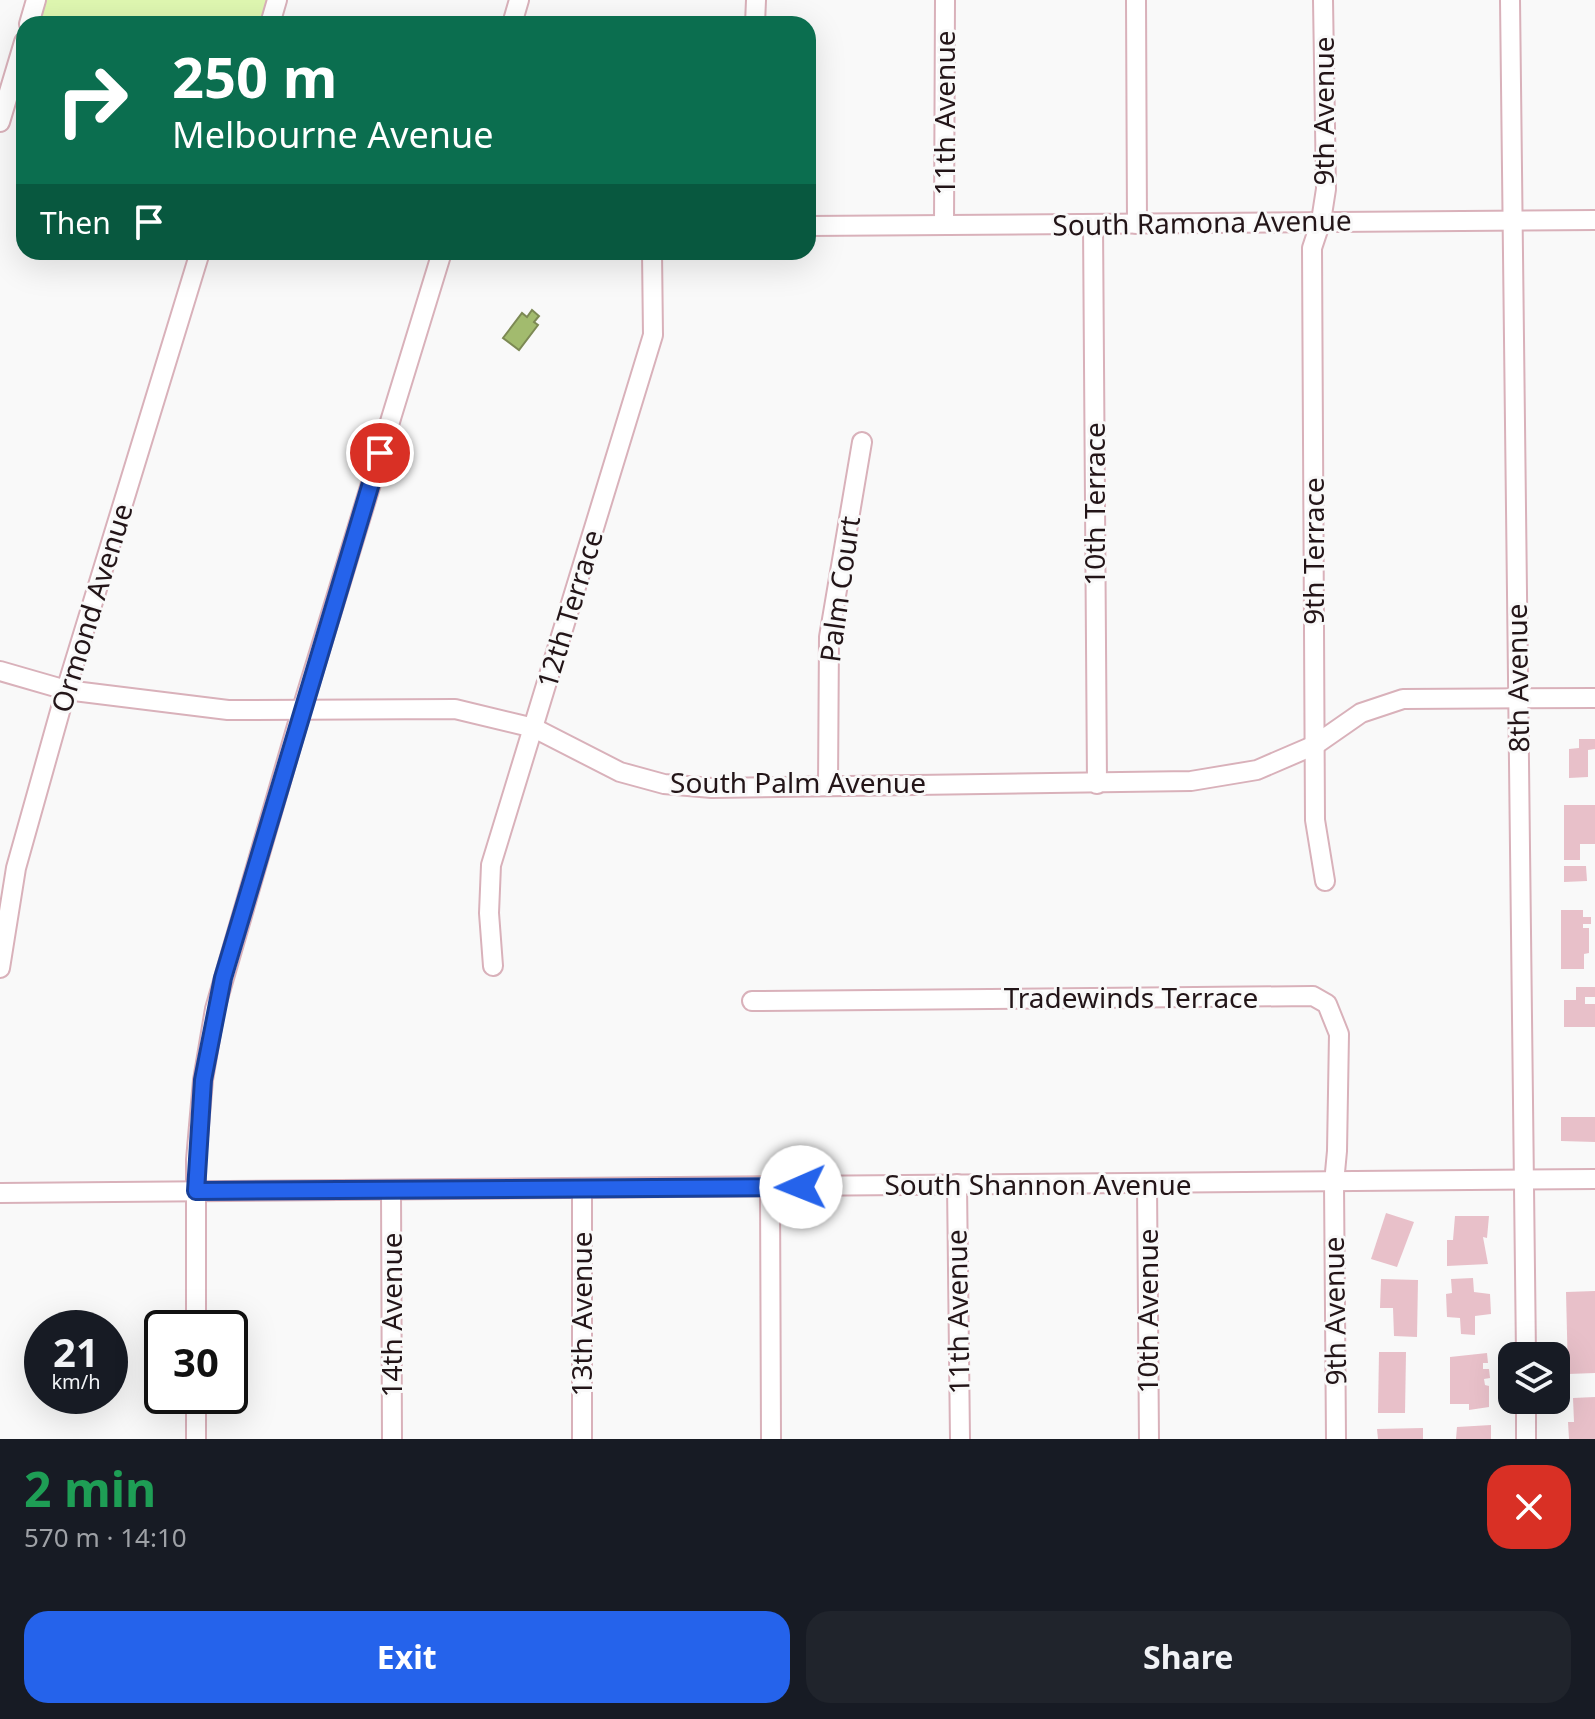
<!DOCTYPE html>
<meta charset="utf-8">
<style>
body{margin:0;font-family:"Noto Sans",sans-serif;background:#20242c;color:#f1f3f6;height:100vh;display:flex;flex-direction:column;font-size:30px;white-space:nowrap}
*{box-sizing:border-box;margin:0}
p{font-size:26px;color:#9ea1a6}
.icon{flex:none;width:44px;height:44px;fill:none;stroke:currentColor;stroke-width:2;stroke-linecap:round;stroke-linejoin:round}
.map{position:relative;height:1439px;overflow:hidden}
.drawer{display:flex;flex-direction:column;background:#171b24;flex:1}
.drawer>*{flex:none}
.top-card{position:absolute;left:16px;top:16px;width:800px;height:244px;border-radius:24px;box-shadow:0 8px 32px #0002;background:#0b6e4f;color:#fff;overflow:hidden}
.tools{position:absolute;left:1498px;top:1342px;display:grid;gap:16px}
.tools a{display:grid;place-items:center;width:72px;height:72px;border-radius:16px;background:#171b24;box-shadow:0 8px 32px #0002;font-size:40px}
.speed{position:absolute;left:24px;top:1310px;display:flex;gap:16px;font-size:40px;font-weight:700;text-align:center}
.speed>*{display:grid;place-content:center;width:104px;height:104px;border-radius:50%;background:#171b24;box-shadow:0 8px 32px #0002;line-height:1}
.speed small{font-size:20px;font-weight:400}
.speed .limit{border:4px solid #111;border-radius:12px;background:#fff;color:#111}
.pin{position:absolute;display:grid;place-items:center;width:68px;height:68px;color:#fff;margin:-34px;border:4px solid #fff;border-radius:50%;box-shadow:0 2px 8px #0007}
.me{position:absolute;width:88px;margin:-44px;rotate:269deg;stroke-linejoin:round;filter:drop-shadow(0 0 6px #0008)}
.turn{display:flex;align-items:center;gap:28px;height:168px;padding:0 24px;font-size:36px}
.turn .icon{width:104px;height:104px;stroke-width:2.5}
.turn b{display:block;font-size:56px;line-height:68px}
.then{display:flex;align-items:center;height:76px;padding:0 24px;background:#0003;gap:16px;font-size:30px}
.round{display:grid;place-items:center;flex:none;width:84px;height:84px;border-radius:24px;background:#20242c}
.head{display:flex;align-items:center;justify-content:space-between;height:136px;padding:0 24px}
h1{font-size:48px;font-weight:700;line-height:60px;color:#1e9e55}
.cta{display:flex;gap:16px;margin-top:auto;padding:16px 24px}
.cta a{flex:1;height:92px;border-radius:24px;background:#2563eb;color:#fff;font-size:32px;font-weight:700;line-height:92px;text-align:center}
.cta a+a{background:#20242c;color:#f1f3f6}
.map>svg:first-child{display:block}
.green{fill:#dff7b1}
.water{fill:#a2bb6e;stroke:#7c8954;stroke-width:2}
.building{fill:#e8c0c9}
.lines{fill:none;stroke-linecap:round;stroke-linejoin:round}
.minor-casing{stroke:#d9b1ba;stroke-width:22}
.minor{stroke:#fff;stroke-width:18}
.route-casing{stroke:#184099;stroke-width:20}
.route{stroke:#2563eb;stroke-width:14}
.labels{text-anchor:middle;stroke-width:6;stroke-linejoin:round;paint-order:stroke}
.street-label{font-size:28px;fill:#231518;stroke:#f9f9f9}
</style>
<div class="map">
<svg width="1595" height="1439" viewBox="0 0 1595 1439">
<rect width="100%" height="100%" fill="#f9f9f9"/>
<polygon class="green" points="46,0 273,0 266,24 39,24"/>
<polygon class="water" points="532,310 539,316 534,322 538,325 519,350 503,338 522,313 527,317"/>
<g class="building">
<polygon points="1579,739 1595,739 1595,749 1588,750 1588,777 1569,778 1569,749 1579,748"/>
<polygon points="1564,805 1595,805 1595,844 1580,844 1580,860 1564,860"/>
<polygon points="1564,866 1586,866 1587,881 1564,882"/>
<polygon points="1561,910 1583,910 1583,917 1591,917 1591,924 1583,924 1583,928 1589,928 1589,953 1584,954 1584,969 1561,969"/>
<polygon points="1576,987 1595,987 1595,997 1585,997 1585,1004 1595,1004 1595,1027 1564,1027 1564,1000 1576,1000"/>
<polygon points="1561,1117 1595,1117 1595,1142 1561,1141"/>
<polygon points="1386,1213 1414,1222 1397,1267 1371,1259"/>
<polygon points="1455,1216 1489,1216 1487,1238 1483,1237 1488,1264 1447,1266 1447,1240 1453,1240"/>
<polygon points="1473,1278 1474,1292 1490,1294 1491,1314 1475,1316 1475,1335 1461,1334 1460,1318 1447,1317 1446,1294 1452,1293 1451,1279"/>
<polygon points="1381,1279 1418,1280 1417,1337 1394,1336 1393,1308 1380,1308"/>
<polygon points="1595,1291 1595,1373 1568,1374 1566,1292"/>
<polygon points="1379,1352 1406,1352 1405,1413 1378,1413"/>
<polygon points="1487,1353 1488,1363 1483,1363 1483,1369 1489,1369 1490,1378 1484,1379 1485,1385 1489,1386 1489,1407 1469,1410 1469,1404 1450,1404 1450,1357"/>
<polygon points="1595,1397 1595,1439 1569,1439 1568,1422 1574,1422 1573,1398"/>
<polygon points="1491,1425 1491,1439 1456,1439 1457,1427"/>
<polygon points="1423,1428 1423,1439 1378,1439 1377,1429"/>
</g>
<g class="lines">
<g class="minor-casing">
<g id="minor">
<polyline points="1136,0 1137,224"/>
<polyline points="1323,0 1326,189 1321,221 1312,248 1315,820 1325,881"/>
<polyline points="1510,0 1526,1356"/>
<polyline points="29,24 36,0"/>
<polyline points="270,24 277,0"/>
<polyline points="512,24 519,0"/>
<polyline points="755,24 756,0"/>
<polyline points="0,122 24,42"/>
<polyline points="1093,224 1097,784"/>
<polyline points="944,225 945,0"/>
<polyline points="808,226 1595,220"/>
<polyline points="0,671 66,690 228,710 455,709 534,728 620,772 664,784 712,788 1191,781 1257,770 1315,745 1361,713 1403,699 1595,698"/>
<polyline points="828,785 829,637 862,442"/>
<polyline points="493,966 489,913 491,865 653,335 652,252"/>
<polyline points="0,968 16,868 66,690 200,252"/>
<polyline points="752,1001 1313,996 1327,1004 1339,1034 1337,1151 1334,1183 1336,1439"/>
<polyline points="957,1184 960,1439"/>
<polyline points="1147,1184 1149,1439"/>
<polyline points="770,1188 771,1439"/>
<polyline points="391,1190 392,1439"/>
<polyline points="0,1193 1595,1179"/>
<polyline points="196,1328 196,1160 203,1080 215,1009 301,712 442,252"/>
<polyline points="196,1396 196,1439"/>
<polyline points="1526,1400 1526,1439"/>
<polyline points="582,1439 582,1189"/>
</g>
</g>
<use href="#minor" class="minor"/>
</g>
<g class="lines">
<g class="route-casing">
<polyline id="route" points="380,453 223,978 203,1080 196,1191 801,1187"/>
</g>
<use href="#route" class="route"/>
</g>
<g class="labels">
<g class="street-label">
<text transform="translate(1324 111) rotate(-90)" y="10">9th Avenue</text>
<text transform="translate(945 113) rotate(-90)" y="10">11th Avenue</text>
<text transform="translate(1202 223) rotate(-1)" y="10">South Ramona Avenue</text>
<text transform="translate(1095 504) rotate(-90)" y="10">10th Terrace</text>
<text transform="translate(1314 551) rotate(-90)" y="10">9th Terrace</text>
<text transform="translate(840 589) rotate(-82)" y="10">Palm Court</text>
<text transform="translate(92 608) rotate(-73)" y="10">Ormond Avenue</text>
<text transform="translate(570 609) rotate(-73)" y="10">12th Terrace</text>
<text transform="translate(1518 678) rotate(-91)" y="10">8th Avenue</text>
<text x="798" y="793">South Palm Avenue</text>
<text x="1131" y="1008">Tradewinds Terrace</text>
<text x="1038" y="1195">South Shannon Avenue</text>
<text transform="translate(1148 1311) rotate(-90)" y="10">10th Avenue</text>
<text transform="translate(1335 1311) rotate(-91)" y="10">9th Avenue</text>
<text transform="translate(958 1312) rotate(-91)" y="10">11th Avenue</text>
<text transform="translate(582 1314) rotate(-90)" y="10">13th Avenue</text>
<text transform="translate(392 1315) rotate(-90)" y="10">14th Avenue</text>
</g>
</g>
</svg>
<div class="tools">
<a><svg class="icon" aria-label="layers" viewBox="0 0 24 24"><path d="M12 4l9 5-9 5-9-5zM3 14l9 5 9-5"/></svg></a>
</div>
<div class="speed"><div>21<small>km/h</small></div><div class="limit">30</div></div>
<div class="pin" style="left:380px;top:453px;background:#d93025"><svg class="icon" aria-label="arrive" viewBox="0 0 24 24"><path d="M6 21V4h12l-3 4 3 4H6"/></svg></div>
<svg class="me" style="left:801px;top:1187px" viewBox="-20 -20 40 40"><circle r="19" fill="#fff"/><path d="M0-13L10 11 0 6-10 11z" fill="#2563eb"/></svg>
<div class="top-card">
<div class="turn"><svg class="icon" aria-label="right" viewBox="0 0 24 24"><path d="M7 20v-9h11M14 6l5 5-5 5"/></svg><div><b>250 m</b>Melbourne Avenue</div></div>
<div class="then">Then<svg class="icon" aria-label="arrive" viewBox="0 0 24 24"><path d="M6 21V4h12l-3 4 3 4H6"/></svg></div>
</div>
</div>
<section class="drawer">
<div class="head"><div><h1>2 min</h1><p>570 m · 14:10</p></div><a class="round" style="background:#d93025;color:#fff"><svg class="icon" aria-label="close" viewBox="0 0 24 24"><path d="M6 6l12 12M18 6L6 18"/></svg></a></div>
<div class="cta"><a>Exit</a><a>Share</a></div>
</section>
